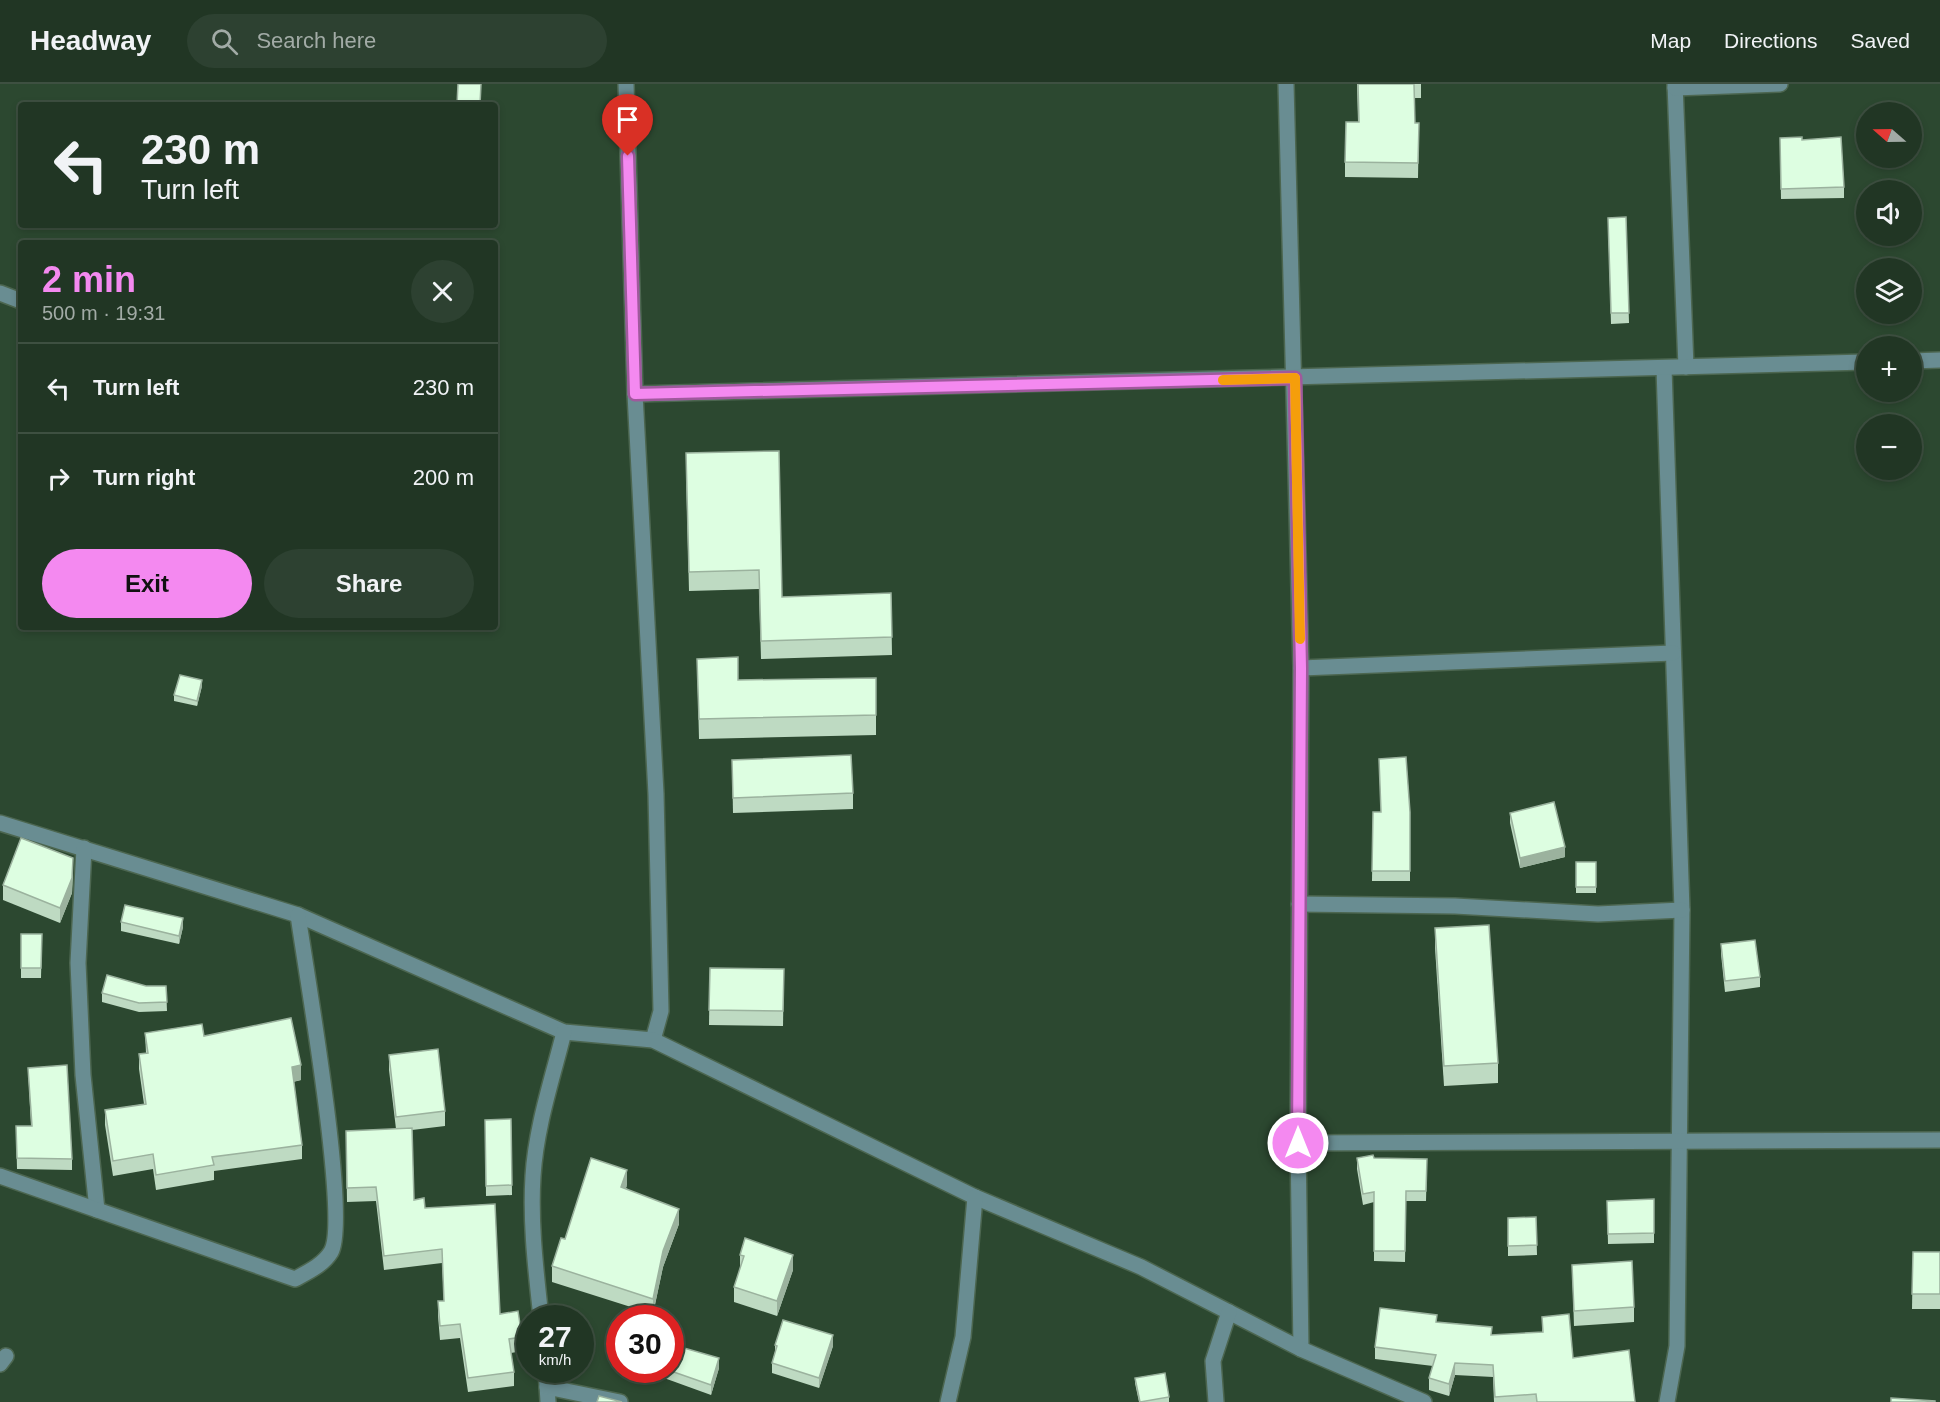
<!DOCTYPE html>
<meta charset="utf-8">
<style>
body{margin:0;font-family:Arial,sans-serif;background:#2d4131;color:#f1f3f6;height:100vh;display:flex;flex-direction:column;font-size:22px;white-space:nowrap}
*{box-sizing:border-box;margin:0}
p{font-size:20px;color:#a2aba6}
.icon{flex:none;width:33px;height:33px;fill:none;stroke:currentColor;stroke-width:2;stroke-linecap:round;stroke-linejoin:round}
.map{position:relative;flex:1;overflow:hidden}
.side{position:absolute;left:18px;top:156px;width:480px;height:390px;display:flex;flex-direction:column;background:#213624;border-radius:6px;box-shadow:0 3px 9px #0003,0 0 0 2px #3e5041}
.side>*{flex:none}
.top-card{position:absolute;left:18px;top:18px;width:480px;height:126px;border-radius:6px;box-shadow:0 3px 9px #0003,0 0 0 2px #3e5041;background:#213624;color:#f1f3f6;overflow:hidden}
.needle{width:39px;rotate:290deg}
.tools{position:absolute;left:1856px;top:18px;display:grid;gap:12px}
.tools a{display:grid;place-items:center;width:66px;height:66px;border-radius:50%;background:#213624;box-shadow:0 3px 9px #0003,0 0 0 2px #3e5041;font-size:30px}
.speed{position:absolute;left:516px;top:1221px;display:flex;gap:12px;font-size:30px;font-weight:700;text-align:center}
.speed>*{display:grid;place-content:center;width:78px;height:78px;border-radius:50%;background:#213624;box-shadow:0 3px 9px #0003,0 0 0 2px #3e5041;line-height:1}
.speed small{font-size:15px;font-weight:400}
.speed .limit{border:9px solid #d22;background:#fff;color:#111}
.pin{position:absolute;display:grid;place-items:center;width:51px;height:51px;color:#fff;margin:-62px -26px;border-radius:50% 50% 50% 0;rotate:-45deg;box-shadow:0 0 6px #0007}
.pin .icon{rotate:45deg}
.me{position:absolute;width:66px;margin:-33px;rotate:0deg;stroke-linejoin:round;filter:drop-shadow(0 0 4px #0008)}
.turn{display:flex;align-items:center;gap:21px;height:126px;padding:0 24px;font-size:27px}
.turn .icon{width:78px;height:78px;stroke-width:2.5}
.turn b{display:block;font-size:42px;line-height:51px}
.round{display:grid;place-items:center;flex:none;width:63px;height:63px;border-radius:32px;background:#2d4131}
.headline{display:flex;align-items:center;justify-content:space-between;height:102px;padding:0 24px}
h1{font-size:36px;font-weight:600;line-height:45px;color:#f489f0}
.primary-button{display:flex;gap:12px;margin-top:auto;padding:12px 24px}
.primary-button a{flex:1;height:69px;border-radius:36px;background:#f489f0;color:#111;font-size:24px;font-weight:600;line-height:69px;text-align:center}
.primary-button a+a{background:#2d4131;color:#f1f3f6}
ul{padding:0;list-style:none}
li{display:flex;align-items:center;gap:18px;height:90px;padding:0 24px;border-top:2px solid #3e5041}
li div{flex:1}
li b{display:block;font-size:22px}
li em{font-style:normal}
header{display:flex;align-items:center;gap:36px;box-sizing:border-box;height:84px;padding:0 30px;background:#213624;border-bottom:2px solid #3e5041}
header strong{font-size:28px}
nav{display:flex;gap:33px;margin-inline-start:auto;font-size:21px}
.search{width:420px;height:54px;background:#2d4131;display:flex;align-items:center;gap:15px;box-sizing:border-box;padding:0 21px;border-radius:33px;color:#a2aba6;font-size:22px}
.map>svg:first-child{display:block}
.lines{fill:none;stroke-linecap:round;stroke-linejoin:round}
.minor-casing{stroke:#4c6650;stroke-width:18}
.minor{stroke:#698d92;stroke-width:15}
.wall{fill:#bedac2}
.shaded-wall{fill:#9bb29e}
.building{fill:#ddfee1;stroke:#9bb29e;stroke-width:1.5}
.route-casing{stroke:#9f599c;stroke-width:15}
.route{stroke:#f489f0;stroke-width:10}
.slow{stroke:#f59e0b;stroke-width:10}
</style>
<header>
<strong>Headway</strong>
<div class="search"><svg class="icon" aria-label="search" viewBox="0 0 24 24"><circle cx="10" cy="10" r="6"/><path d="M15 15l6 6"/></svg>Search here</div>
<nav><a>Map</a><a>Directions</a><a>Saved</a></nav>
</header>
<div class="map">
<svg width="1940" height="1318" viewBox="0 0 1940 1318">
<rect width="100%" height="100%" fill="#2c4830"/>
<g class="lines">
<g class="minor-casing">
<g id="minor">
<polyline points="626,0 635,310 656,710 661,927 653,956"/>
<polyline points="1286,0 1301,584 1298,1059 1301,1265"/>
<polyline points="1675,0 1686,283"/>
<polyline points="1675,4 1780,0"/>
<polyline points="0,209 21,217"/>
<polyline points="1911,277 1940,276"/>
<polyline points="1664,284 1682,826 1677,1262 1667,1318"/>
<polyline points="635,310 1866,278"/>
<polyline points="1301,584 1673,569"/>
<polyline points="0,739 298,831 564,948 653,956 975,1113 1141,1183 1301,1265 1424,1318"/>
<polyline points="84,764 78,879 83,991 97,1126"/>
<polyline points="1299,820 1455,822 1598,830 1682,826"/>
<polyline points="1298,1059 1940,1056"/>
<path d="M0 1092 295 1195C308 1188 323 1181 331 1168 350 1136 305 882 298 831"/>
<path d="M541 1234C536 1187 530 1140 533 1092 536 1043 552 996 564 948"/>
<polyline points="0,1280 6,1272"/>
<polyline points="546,1286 548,1318"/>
<polyline points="547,1303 620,1318"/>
<polyline points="948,1318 963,1253 975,1113"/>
<polyline points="1216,1318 1213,1277 1229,1228"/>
</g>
</g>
<use href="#minor" class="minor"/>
</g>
<g class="wall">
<polygon points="1357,0 1421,0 1421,14 1415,14 1415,39 1419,39 1418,94 1345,93 1345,78 1358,38"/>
<polygon points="1780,54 1802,56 1844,103 1844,114 1781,115"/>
<polygon points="1626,133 1629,239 1611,240 1608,134"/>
<polygon points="686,388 782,513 891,509 892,571 761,575 759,505 689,507"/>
<polygon points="697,575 738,596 876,594 876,651 699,655"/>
<polygon points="202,602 197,622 174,617 174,611"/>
<polygon points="732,676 853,709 853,725 733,729"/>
<polygon points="1373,728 1410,728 1410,797 1372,797"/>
<polygon points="1510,729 1565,773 1520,784 1510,739"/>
<rect x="1576" y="778" width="20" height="31"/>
<polygon points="73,790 72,809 60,839 3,816 3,801"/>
<polygon points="121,838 183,843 179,860 121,847"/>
<polygon points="1435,844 1498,979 1498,999 1444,1002 1435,864"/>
<polygon points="21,850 42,850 41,894 21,894"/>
<polygon points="1721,860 1760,893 1760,903 1725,908 1721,870"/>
<polygon points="710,884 784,885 783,942 709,941"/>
<polygon points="146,902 166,902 167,927 139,928 102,918 102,909"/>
<polygon points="145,949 204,952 301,996 293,998 302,1061 302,1075 214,1087 214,1096 156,1106 153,1085 113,1092 105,1041 105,1026 144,1020 139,985 139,970 146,969"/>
<polygon points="389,971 445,1027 445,1042 412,1046 414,1116 425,1124 500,1230 522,1253 522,1267 511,1269 514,1288 514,1302 468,1308 460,1254 440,1256 438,1232 438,1217 444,1217 442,1179 384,1186 376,1117 347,1118 346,1047 396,1045 389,986"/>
<polygon points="28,984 72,1075 72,1086 17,1085 16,1042 31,1042"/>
<polygon points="511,1035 512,1111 486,1112 485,1036"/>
<polygon points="1357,1074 1427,1075 1426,1117 1406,1117 1405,1178 1374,1177 1374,1118 1363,1121 1357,1085"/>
<polygon points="627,1101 626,1104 679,1140 663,1183 653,1230 552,1198 552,1182 565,1155"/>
<polygon points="1654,1115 1654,1159 1608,1160 1607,1117"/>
<polygon points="1536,1133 1537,1171 1508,1172 1508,1134"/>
<polygon points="1913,1168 1940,1168 1940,1225 1912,1225"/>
<polygon points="740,1171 793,1186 777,1232 734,1218 734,1203 740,1185"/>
<polygon points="1572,1181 1634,1223 1634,1238 1574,1242"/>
<polygon points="1542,1233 1573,1274 1635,1318 1494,1318 1493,1293 1455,1291 1449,1312 1429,1306 1429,1294 1433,1282 1375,1275 1375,1263 1437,1238 1492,1251 1542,1248"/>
<polygon points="775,1261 833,1262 819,1304 772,1289 772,1279 775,1268"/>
<polygon points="719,1284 711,1311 653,1290 653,1286"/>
<polygon points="1135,1294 1169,1313 1169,1318 1139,1318 1135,1299"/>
</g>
<g class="shaded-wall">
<polygon points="202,596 202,602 197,622 197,617"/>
<polygon points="1565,763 1565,773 1520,784 1520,774"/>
<polygon points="73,774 72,809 60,839 60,824"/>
<polygon points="183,834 183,843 179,860 179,852"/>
<polygon points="301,981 301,996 292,998 292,983"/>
<polygon points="627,1086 627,1101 621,1118 621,1103"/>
<polygon points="679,1125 679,1140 663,1183 653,1230 653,1215 663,1167"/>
<polygon points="793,1171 793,1186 777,1232 777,1217"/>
<polygon points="833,1251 833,1262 819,1304 819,1294"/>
<polygon points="719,1274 719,1284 711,1311 711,1301"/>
<polygon points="1455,1279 1455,1291 1449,1312 1449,1300"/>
</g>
<g class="building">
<polygon points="458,0 481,0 480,21 457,21"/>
<polygon points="1358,0 1414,0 1415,39 1419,39 1418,79 1345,78 1346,38 1359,38"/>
<polygon points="1802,53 1802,56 1841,53 1844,103 1781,105 1780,54"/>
<polygon points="1626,133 1629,229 1611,229 1608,134"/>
<polygon points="779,367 782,513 891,509 892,553 761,557 759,486 689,488 686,369"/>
<polygon points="738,573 738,596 876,594 876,631 699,635 697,575"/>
<polygon points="180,591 202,596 197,617 174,611"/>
<polygon points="851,671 853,709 733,714 732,676"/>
<polygon points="1406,673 1410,728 1410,787 1372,787 1373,728 1381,728 1379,675"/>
<polygon points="1554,718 1565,763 1520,774 1510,729"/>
<polygon points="21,754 73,774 72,794 60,824 3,801"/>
<rect x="1576" y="778" width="20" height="25"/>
<polygon points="125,821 183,834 179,852 121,838"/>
<polygon points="1489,841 1498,979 1444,982 1435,844"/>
<polygon points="21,850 42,850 41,884 21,884"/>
<polygon points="1755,856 1760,893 1725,897 1721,860"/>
<polygon points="710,884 784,885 783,927 709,926"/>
<polygon points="107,891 146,902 166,902 167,918 139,919 102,909"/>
<polygon points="291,934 301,981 292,983 302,1061 212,1073 214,1081 156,1091 153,1070 113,1077 105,1026 146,1020 139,970 148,969 145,949 202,940 204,952"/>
<polygon points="438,965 445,1027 396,1033 389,971"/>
<polygon points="67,981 72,1075 17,1074 16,1042 32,1042 28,984"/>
<polygon points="511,1035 512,1101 486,1102 485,1036"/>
<polygon points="412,1044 414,1116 424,1114 425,1124 495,1120 500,1230 518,1227 522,1253 509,1255 514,1288 468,1294 460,1240 440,1242 438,1217 444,1217 442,1165 384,1172 376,1103 347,1104 346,1047"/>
<polygon points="1373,1071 1374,1074 1427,1075 1426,1107 1406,1107 1405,1167 1374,1167 1374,1108 1363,1110 1357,1074"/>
<polygon points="591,1074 627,1086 621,1103 679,1125 663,1167 653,1215 552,1182 561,1154 565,1155"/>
<polygon points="1654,1115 1654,1149 1608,1150 1607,1117"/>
<polygon points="1536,1133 1537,1161 1508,1162 1508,1134"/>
<polygon points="745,1154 793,1171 777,1217 734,1203 744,1172 740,1171"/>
<polygon points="1913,1168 1940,1168 1940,1210 1912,1210"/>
<polygon points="1632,1177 1634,1223 1574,1227 1572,1181"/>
<polygon points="1380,1224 1437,1231 1436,1238 1492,1243 1491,1251 1543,1248 1542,1233 1569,1230 1573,1274 1629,1266 1635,1318 1537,1318 1536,1310 1495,1313 1493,1281 1455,1279 1449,1300 1429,1294 1436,1271 1375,1263"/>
<polygon points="783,1236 833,1251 819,1294 772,1279 777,1262 775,1261"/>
<polygon points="670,1260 719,1274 711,1301 668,1286 670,1286"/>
<polygon points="1165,1289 1169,1313 1140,1318 1135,1294"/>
<polygon points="599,1312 622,1318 597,1318"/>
<polygon points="1891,1314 1935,1317 1935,1318 1891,1318"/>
</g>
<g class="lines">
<g class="route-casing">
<polyline id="route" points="628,72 635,310 1295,294 1301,584 1298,1059"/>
</g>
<use href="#route" class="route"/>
<polyline class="slow" points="1223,296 1295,294 1300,555"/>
</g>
</svg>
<div class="tools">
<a><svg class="needle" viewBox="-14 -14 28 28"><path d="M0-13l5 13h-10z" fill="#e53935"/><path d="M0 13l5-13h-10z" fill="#a2aba6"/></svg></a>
<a><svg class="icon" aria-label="sound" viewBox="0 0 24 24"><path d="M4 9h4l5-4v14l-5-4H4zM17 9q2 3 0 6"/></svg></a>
<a><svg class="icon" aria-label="layers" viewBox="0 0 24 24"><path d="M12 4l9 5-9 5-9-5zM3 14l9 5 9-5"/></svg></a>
<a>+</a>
<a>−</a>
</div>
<div class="speed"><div>27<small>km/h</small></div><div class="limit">30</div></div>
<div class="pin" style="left:628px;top:72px;background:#d93025"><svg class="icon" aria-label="arrive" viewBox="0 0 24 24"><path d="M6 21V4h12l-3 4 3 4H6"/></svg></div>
<svg class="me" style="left:1298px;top:1059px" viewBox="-20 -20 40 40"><circle r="17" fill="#f489f0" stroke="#fff" stroke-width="3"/><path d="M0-11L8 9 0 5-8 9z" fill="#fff"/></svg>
<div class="top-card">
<div class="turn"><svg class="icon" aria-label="left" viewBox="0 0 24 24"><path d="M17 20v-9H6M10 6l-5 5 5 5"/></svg><div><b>230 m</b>Turn left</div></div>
</div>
<section class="side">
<div class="headline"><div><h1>2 min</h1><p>500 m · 19:31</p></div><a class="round"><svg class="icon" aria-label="close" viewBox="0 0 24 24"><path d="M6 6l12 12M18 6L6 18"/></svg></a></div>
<ul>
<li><svg class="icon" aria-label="left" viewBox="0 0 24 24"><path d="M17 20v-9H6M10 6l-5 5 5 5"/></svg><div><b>Turn left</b></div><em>230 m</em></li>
<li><svg class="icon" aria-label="right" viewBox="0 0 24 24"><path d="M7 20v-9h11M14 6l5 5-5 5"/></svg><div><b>Turn right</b></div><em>200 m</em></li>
</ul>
<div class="primary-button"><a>Exit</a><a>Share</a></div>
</section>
</div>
